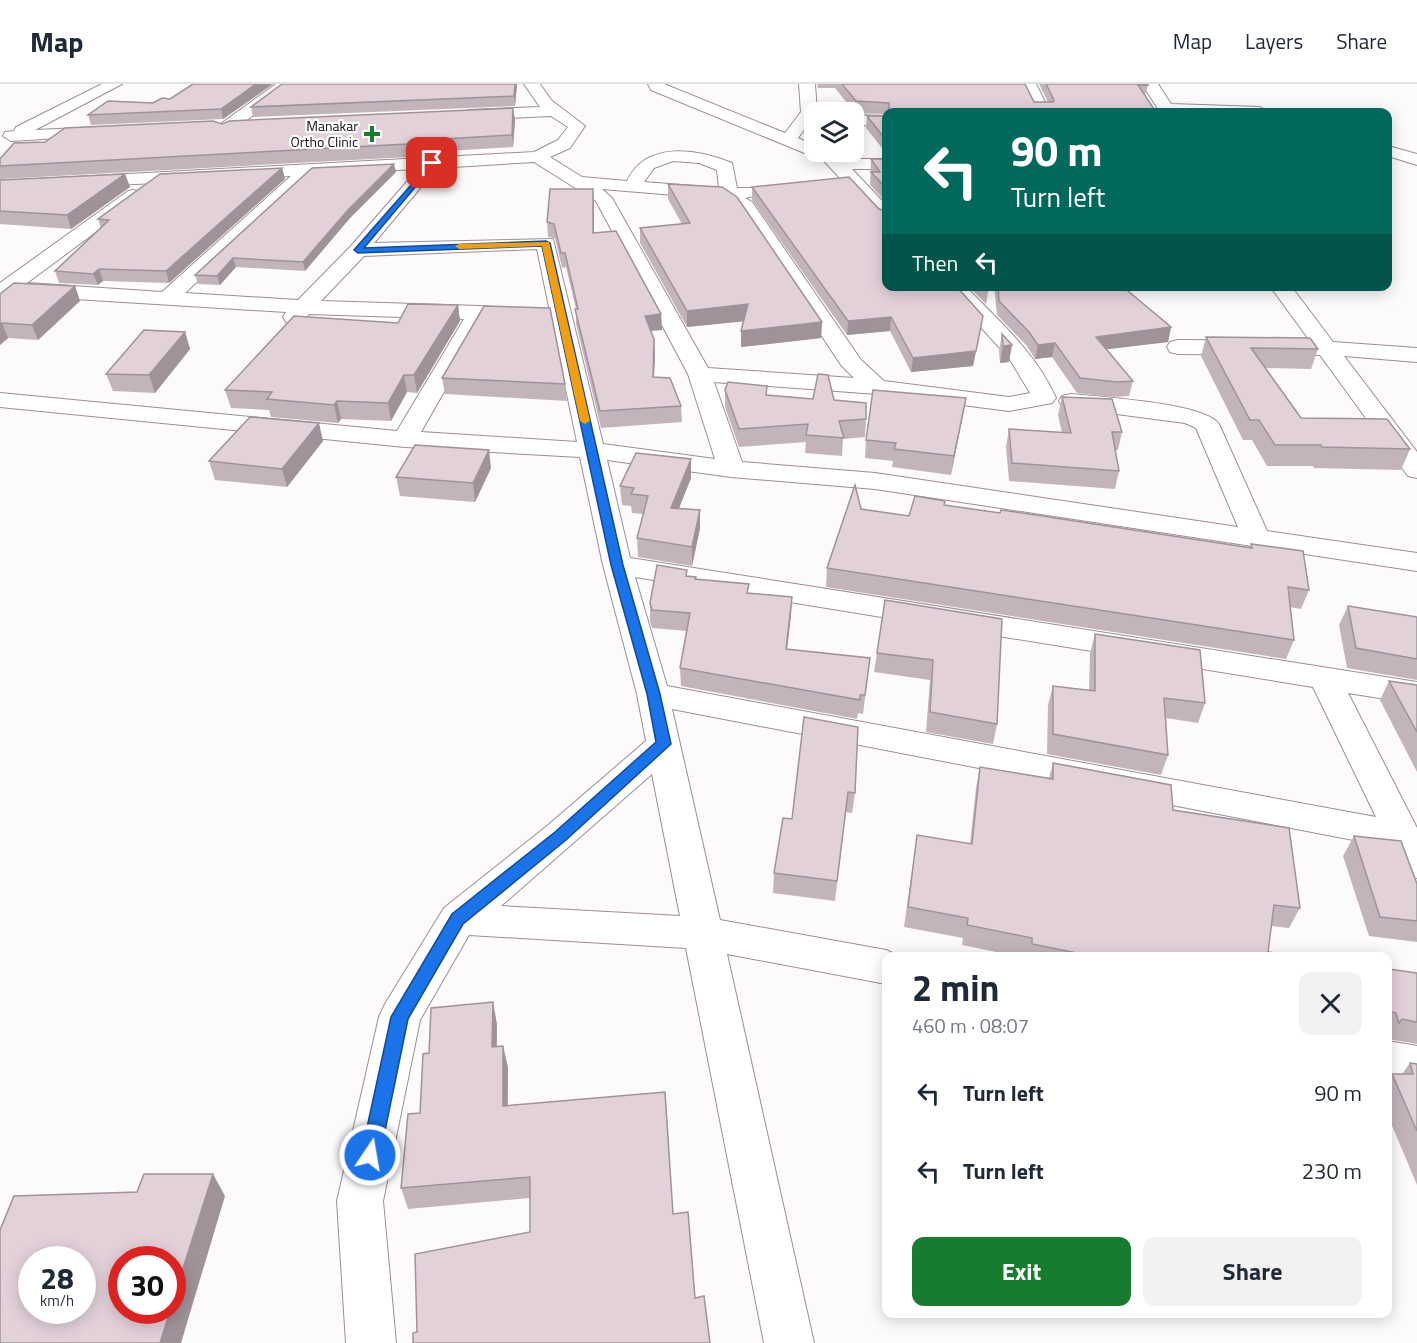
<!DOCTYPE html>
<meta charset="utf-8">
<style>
body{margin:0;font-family:"Titillium Web",sans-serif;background:#f2f2f3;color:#1f2937;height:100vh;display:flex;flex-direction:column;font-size:22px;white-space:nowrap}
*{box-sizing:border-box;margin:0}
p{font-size:20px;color:#747a83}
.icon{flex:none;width:33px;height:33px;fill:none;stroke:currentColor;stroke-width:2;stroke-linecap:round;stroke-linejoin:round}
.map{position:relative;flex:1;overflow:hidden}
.sheet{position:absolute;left:882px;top:868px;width:510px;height:366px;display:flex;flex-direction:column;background:#fff;border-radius:12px;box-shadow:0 3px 15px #0003}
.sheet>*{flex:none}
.hud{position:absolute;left:882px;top:24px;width:510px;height:183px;border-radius:12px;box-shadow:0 3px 15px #0003;background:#00695c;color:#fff;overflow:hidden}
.tools{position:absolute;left:804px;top:18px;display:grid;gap:12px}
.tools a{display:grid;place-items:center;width:60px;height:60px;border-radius:12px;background:#fff;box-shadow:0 3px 15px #0003;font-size:30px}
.speed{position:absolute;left:18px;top:1162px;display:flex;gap:12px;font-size:30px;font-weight:700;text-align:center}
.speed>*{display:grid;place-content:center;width:78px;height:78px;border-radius:50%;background:#fff;box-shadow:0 3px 15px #0003;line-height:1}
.speed small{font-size:15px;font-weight:400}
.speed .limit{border:9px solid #d22;background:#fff;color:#111}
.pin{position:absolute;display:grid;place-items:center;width:51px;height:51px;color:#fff;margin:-26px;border-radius:12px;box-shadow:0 3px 9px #0006}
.me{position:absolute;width:66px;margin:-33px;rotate:12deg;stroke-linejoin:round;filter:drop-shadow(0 0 4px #0008)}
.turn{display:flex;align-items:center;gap:21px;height:126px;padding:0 30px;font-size:27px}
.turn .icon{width:78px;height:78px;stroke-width:2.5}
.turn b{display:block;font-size:42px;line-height:51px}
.then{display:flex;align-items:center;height:57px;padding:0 30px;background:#0003;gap:12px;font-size:22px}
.round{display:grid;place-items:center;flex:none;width:63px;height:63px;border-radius:12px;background:#f2f2f3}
.summary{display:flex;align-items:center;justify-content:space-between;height:102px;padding:0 30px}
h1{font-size:36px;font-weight:700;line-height:45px}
.action{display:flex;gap:12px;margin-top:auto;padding:12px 30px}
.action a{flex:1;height:69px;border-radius:12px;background:#177c30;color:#fff;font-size:24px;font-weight:700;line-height:69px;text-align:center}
.action a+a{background:#f2f2f3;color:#1f2937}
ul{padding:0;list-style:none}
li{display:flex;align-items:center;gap:18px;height:78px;padding:0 30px}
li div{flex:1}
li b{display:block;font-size:22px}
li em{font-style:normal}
header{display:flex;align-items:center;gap:36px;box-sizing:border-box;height:84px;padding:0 30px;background:#fff;border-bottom:2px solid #e0e1e3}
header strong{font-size:28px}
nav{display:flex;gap:33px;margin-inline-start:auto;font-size:21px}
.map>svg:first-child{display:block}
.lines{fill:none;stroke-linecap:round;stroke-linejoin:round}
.minor-casing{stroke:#9d8d95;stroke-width:2}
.minor{fill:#fff;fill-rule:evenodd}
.wall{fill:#c3b4bb}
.shaded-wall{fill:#9f9299}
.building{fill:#e3d1da;stroke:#9f9299;stroke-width:1.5;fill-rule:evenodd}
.route{fill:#1a73e8;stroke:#114b97;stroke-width:1.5}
.slow{fill:#f59e0b}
.poi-dot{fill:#177c30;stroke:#fff;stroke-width:2}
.labels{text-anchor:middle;stroke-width:4.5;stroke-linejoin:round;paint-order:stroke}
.far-poi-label{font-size:14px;fill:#161013;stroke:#fff;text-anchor:end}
</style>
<header>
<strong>Map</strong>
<nav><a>Map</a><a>Layers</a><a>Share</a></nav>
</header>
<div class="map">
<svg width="1417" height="1259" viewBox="0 0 1417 1259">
<rect width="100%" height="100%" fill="#fdfafc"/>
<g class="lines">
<g class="minor-casing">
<g id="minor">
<polygon points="102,0 122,0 35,46 102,43 110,48 108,51 11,57 3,52 5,48 14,47 16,43"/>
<polygon points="276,0 294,0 206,67 194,67 192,63 194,59"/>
<path d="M524 0H540L551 16 585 42 570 64 550 73 582 93 627 97C646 56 698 65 732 79L737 104H754L757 108 754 112 745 114 752 118 861 276 884 297 1009 313 1030 309 1009 274 943 202H965C999 237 1036 269 1056 314L1052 319 1009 327 877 310 714 298 742 378 875 389 1238 443 1196 344 1185 339 1071 324 1062 322 1059 317 1062 312 1071 310C1100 313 1205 319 1219 340L1267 447 1417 469V487L875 405 731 393 607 376 630 474 1417 598V620L1348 609 1417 744V794L1404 790 1390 763 672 625 720 836 886 866 901 873H886V900L727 870 814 1259H764L686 864 469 851 420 936 383 1117 396 1259H346L337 1117 379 933 385 920 444 824 547 742 646 657 637 610 603 481 580 373 405 363 0 323V309L397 347 464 235 309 230C302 238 297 240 286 238L283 233 286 228 11 211 0 214V199L128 107 134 106 143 111 140 115 27 199 162 208 291 92 0 107V97L534 68 558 56 568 43 551 32 468 36 460 31 468 26 540 23ZM673 77 699 79 717 86 719 104 644 98 654 84ZM534 78 596 117 688 290 715 375 603 360 553 155 374 159 437 84ZM418 85 351 162 298 216 185 209 313 90ZM602 105 723 115 738 126 841 281 854 294 708 284 612 114ZM537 165 577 358 421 348 485 236H534L537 231 534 226 479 222 321 217 364 172ZM635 493 1313 603 1376 733 667 602ZM652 690 680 832 501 822Z"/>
<polygon points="648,0 664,0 785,49 801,28 799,0 815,0 817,28 798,54 814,61 814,68 831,68 842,75 886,75 886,85 852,85 886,121 886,138 879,136 824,77 651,6"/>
<polygon points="1020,0 1036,0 1050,28 1034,28"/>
<polygon points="1142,0 1158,0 1171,20 1260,23 1268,28 1160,28"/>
<polygon points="854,31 886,32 886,42 854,41"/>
<polygon points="1388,62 1417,70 1417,81 1388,72"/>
<polygon points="1270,202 1291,202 1333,258 1417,264 1417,278 1344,272 1417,368 1417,394 1408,392 1320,271 1178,270 1170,268 1167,263 1170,258 1178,256 1310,257"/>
<polygon points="1388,957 1417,962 1417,1000 1388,995"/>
</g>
</g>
<use href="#minor" class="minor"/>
</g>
<g class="wall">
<polygon points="273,0 223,35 91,41 88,31 153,19 170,15"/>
<polygon points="517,0 515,22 253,33 251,23"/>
<polygon points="817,0 1025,0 1034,18 1048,18 1039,0 1147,0 1148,1 1145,12 1156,28 886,28 886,30 855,29 835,4 818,4"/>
<polygon points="513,24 515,36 513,63 412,69 409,73 0,95 0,75 45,58 222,40"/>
<polygon points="867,32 886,32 886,69 866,44"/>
<polygon points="871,75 886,75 886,118 870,101"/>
<polygon points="282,84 285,95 169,199 103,197 98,201 59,199 55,187 101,144 98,135"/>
<polygon points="396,88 350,134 305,187 236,183 220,201 198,200 195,191"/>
<polygon points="125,90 130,103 71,145 0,140 0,96"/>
<polygon points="668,100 822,238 821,254 741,263 743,237 687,243 640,159 640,144 682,140 668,115"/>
<polygon points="752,103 879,125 886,202 983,232 973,282 911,288 890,247 847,251 752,116"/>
<polygon points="593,105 594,149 661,230 662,246 651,247 655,271 654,293 681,322 682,338 601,344 576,240 576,225 566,183 562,184 555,154 548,153 547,138"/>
<polygon points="75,202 80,217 38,256 8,254 0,261 0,210"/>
<polygon points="968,202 989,202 986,220"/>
<polygon points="994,202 1122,202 1171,243 1168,258 1106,265 1133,297 1129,312 1113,313 1077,309 1052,273 1035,275 1027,262 997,231"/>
<polygon points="458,221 460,237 417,309 407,308 391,337 341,335 338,339 271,333 269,326 231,324 225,306 398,239"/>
<polygon points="185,248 190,265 155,309 113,307 106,290"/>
<polygon points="1002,250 1009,278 1000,279 999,267"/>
<polygon points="1206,253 1318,265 1311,285 1265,284 1301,334 1410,365 1401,386 1314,384 1313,382 1267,382 1252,356 1243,356 1201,272"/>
<polygon points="442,294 565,300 567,317 445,310"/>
<polygon points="725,306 767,311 834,316 866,335 865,353 843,355 842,372 805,369 806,358 739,363 725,323"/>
<polygon points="1062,313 1122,348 1118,366 1115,366 1119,387 1115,405 1009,397 1006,363 1009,345 1062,349 1058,331"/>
<polygon points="966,314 951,391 892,383 893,377 865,374 866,356"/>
<polygon points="323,357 287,403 215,396 209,377"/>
<polygon points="691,375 691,394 679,424 700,426 700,444 692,482 638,473 637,454 643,430 632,429 631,422 622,421 620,402"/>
<polygon points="491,384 475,418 400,412 396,393"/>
<polygon points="945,421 1250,464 1251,460 1309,506 1301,525 1290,523 1294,556 1286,575 826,503 827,484 861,425 909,432"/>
<polygon points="687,492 749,509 791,531 787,565 870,574 863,630 858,629 857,635 681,602 680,584 687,547 652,544 650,537 650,519"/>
<polygon points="885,516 997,640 993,660 926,648 930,596 874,588"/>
<polygon points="1348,522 1417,533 1417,596 1347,584 1339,541"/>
<polygon points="1095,550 1205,619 1198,639 1166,634 1168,671 1161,691 1047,670 1048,621 1053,602 1089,606 1090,569"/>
<polygon points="1389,597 1417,601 1417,688 1380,616"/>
<polygon points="858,643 855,709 852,729 846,728 835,817 773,809 774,789 792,735"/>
<polygon points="1053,679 1173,726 1300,824 1289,844 1271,842 1268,868 1303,873 1020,873 962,861 963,854 904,843 917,751 970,760 976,704 980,683 1049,694"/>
<polygon points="1354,752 1417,800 1417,858 1369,852 1343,772"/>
<polygon points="1388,885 1417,889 1417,960 1388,955 1388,956"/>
<polygon points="497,940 497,963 503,962 508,984 508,1022 673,1130 417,1248 530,1148 530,1114 408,1125 401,1104 420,1029 429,969"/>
<polygon points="1410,979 1417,980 1417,1101 1388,1032 1388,996 1392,990 1402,990"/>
</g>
<g class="shaded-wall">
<polygon points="256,0 273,0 223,35 221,25"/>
<polygon points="515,0 517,0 515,22 514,12"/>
<polygon points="513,24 515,36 513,63 512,51"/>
<polygon points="410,57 412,69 409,73 407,60"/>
<polygon points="394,80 396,88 350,134 305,187 303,178 348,126"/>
<polygon points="282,84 285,95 169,199 166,187"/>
<polygon points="125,90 130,103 71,145 67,131"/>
<polygon points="593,105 594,119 594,164 593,149"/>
<polygon points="233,174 236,183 220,201 217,192"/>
<polygon points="99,185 103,197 98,201 93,190"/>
<polygon points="75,202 80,217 38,256 32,241"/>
<polygon points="748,220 747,237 687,243 687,227"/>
<polygon points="458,221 460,237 417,309 414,291"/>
<polygon points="661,230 662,246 645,247 645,232"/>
<polygon points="983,232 973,282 911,288 913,274"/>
<polygon points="891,233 890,247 847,251 848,237"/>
<polygon points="822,238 821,254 741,263 741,247"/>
<polygon points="2,239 8,254 0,261 0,240"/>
<polygon points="1171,243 1168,258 1093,267 1096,253"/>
<polygon points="185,248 190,265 155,309 149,291"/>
<polygon points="654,255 655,271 653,309 653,293"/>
<polygon points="1055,259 1052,273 1035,275 1038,261"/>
<polygon points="1012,261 1009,278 1000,279 1003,262"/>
<polygon points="404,291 407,308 391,337 388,319"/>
<polygon points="966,314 963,331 951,391 954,372"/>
<polygon points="337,317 341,335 338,339 334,321"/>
<polygon points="319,339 323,357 287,403 282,385"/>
<polygon points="489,366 491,384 475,418 473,399"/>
<polygon points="691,375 691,394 672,442 671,424"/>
<polygon points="700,426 700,444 692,482 692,463"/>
<polygon points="792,513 791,531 785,583 786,565"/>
<polygon points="493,918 497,940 496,985 492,963"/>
<polygon points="503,962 508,984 507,1044 503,1022"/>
<polygon points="213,1090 225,1112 181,1259 160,1259 170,1227 172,1227 172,1219"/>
</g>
<g class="building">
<polygon points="193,0 256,0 221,25 88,31 108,17 153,19 162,14 170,15"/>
<polygon points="282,0 515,0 514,12 251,23"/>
<polygon points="842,0 1025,0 1034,18 1053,18 1054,16 1046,0 1147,0 1148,1 1138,1 1156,28 889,28 889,19 856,17"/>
<polygon points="513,24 512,51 410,57 407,60 0,82 0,75 14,59 45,58 65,44 213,37 222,40 229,37"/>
<polygon points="867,32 886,32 886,56"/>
<polygon points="871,75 886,75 886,104 871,88 880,88"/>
<polygon points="394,80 348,126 303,178 233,174 217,192 195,191 312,84"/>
<polygon points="282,84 166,187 99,185 93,190 55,187 109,136 98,135 160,90"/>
<polygon points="125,90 67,131 0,127 0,96"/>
<polygon points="849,93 879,125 886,127 886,202 956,202 983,232 976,267 913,274 891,233 848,237 752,103"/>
<polygon points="668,100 722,103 737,113 822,238 741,247 748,220 687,227 640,144 690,139"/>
<polygon points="550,105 593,105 593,149 616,147 661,230 645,232 654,255 653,293 670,294 681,322 600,327 575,225 578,225 565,169 561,169 554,140 547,138"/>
<polygon points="14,199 75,202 32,241 2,239 0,240 0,210"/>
<polygon points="998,202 1122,202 1171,243 1096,253 1133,297 1117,298 1080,294 1055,259 1038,261 1029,248 999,217"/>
<polygon points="408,220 458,221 414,291 404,291 388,319 337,317 334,321 267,315 272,308 225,306 294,232 398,239"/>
<polygon points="484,222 550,224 565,300 442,294"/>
<polygon points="144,246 185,248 149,291 106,290"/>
<polygon points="1002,250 1012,261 1003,262"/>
<polygon points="1206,253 1310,254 1318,265 1251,264 1301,334 1387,335 1410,365 1322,363 1321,361 1275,361 1259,336 1250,336"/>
<polygon points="818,290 828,291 834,316 866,319 866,335 839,337 844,354 806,351 808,340 739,345 725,306 728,298 767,302 766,311 813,315"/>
<polygon points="873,306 966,314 954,372 894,365 896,359 866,356"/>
<polygon points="1062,313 1112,315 1122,348 1112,348 1119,387 1012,379 1009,345 1071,349"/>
<polygon points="250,333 319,339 282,385 209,377"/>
<polygon points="415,361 489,366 473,399 396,393"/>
<polygon points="636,369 691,375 671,424 700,426 692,463 637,454 648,412 631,410 634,404 620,402"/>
<polygon points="855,401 861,425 909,432 915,412 945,417 944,421 1000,429 1001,426 1016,428 1252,464 1251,460 1303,467 1309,506 1288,503 1294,556 827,484"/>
<polygon points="657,481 687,486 686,492 696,493 695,495 749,500 747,509 792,513 786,565 870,574 865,611 860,611 860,616 680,584 690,529 652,526 650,519"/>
<polygon points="885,516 1002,535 997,640 930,628 933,576 877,569"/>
<polygon points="1348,522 1417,533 1417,575 1356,564"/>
<polygon points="1095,550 1200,566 1205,619 1164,614 1168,671 1053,650 1053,602 1095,607"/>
<polygon points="1389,597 1417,601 1417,648"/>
<polygon points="804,633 858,643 855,709 848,708 837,797 774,789 783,734 792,735"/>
<polygon points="1053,679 1171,701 1173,726 1289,744 1300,824 1274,821 1268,868 1303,873 1097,873 1032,860 1032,854 967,841 968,834 908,823 917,751 972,760 980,683 1053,695"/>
<polygon points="1354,752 1401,757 1417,800 1417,837 1380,833"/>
<polygon points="1388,885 1417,889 1417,938 1402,935 1399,939 1396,929 1388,927"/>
<polygon points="493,918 492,963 503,962 503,1022 665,1008 673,1130 688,1128 695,1214 704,1212 710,1259 413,1259 413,1249 417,1248 415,1170 530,1148 530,1093 401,1104 408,1030 420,1029 423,970 429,969 431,924"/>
<polygon points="1410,979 1417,980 1417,1047 1392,990 1413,990"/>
<path d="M144 1090H213L172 1219V1176H122V1227H170L160 1259H0V1146L14 1112 137 1108ZM32 1176H82V1227H32Z"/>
</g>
<polygon class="route" points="432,77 434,81 364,164 546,157 550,159 623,481 660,610 671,660 566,756 463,840 408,935 380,1071 377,1077 370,1080 364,1077 361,1071 391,933 452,830 555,748 656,658 647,610 611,481 542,162 358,169 354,166"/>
<polygon class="slow" points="549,158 590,337 585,340 580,337 542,162 459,165 455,162 459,160"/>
<path class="poi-dot" d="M369 41h6v6h6v6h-6v6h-6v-6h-6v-6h6z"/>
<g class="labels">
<g class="far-poi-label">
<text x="358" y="47">Manakar<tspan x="358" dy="16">Ortho Clinic</tspan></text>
</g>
</g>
</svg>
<div class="tools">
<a><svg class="icon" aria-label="layers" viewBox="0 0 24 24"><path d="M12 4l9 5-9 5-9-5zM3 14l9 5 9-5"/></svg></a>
</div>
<div class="speed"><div>28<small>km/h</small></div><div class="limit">30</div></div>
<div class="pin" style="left:432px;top:79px;background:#d93025"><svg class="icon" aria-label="arrive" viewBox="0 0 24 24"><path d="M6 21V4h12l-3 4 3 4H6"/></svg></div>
<svg class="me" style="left:370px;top:1071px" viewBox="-20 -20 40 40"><circle r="17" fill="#1a73e8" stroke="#fff" stroke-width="3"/><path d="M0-11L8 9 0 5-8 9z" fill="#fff"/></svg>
<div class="hud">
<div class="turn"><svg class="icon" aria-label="left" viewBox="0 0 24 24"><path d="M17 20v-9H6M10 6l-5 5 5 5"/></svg><div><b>90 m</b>Turn left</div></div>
<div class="then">Then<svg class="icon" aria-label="left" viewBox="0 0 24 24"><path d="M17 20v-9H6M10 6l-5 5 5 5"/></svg></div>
</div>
<section class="sheet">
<div class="summary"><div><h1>2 min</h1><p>460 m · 08:07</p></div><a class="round"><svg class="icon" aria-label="close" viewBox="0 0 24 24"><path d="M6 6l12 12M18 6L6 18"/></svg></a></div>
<ul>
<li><svg class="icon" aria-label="left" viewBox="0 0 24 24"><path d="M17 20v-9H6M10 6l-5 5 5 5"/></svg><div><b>Turn left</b></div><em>90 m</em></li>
<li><svg class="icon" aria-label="left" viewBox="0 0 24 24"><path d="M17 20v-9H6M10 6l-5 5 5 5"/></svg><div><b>Turn left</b></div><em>230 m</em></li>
</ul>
<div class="action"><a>Exit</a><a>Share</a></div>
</section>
</div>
